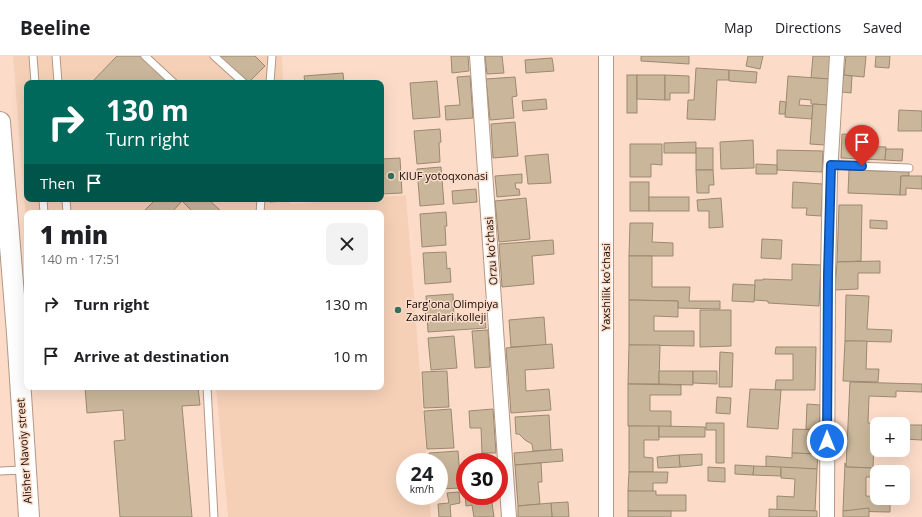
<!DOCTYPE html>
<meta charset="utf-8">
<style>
body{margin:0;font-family:"Open Sans",sans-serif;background:#f2f2f2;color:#202124;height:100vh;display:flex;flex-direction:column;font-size:15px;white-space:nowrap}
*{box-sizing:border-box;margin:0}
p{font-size:13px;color:#757577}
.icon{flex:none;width:22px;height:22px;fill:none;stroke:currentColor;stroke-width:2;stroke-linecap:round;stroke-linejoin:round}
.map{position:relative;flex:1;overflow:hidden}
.side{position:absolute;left:24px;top:154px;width:360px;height:180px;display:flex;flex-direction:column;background:#fff;border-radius:8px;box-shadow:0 4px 16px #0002}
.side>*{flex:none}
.hud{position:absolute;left:24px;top:24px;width:360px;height:122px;border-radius:8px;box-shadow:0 4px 16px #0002;background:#00695c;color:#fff;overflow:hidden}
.buttons{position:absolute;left:870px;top:361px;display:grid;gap:8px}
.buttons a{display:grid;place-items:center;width:40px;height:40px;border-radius:8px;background:#fff;box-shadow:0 4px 16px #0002;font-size:20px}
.speed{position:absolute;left:396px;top:397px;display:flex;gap:8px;font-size:20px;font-weight:700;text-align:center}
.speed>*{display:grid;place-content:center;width:52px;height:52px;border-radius:50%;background:#fff;box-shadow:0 4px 16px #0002;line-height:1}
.speed small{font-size:10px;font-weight:400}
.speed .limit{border:6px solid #d22;background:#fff;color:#111}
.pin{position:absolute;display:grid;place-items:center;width:34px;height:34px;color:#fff;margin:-41px -17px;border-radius:50% 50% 50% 0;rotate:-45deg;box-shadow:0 0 4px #0007}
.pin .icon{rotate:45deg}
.me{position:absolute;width:44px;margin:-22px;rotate:0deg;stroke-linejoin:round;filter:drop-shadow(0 0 3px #0008)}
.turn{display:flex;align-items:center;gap:14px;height:84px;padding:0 16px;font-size:18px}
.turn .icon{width:52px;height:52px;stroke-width:2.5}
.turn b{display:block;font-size:28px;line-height:34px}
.then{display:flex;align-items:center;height:38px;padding:0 16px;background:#0003;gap:8px;font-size:15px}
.round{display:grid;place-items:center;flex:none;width:42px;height:42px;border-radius:8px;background:#f2f2f2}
.head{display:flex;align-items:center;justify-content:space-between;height:68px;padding:0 16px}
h1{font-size:24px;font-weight:800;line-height:30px}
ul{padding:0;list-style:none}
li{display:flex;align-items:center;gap:12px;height:52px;padding:0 16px}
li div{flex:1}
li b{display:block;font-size:15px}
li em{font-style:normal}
header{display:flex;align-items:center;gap:24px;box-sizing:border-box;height:56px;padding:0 20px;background:#fff;border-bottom:1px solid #e0e0e0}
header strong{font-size:19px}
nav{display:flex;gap:22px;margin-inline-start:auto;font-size:14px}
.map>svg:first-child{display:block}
.built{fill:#f5d0b7}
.building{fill:#cab79b;stroke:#9b896f}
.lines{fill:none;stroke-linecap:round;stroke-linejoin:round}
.lane-casing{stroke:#b49784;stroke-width:9}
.street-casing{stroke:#b49784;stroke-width:16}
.secondary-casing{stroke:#b49784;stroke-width:22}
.lane{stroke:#fff;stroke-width:7}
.street{stroke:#fff;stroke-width:14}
.secondary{stroke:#fff;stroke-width:20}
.route-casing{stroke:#114b97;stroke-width:10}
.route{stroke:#1a73e8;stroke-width:7}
.poi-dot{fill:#37715b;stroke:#fcdcc9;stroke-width:1.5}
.labels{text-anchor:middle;stroke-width:3;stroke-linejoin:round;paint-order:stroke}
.poi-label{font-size:11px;fill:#130904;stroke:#fcdcc9;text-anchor:start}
.street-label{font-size:11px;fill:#130904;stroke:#fcdcc9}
</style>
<header>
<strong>Beeline</strong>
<nav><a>Map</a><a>Directions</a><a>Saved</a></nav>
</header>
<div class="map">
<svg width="922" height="461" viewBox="0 0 922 461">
<rect width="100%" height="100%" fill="#fcdcc9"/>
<polygon class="built" points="13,0 282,0 283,27 27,27 27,143 291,143 291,148 359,143 381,143 381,141 406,139 427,406 405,406 405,440 429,440 431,461 228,461 216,331 381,331 381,157 27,157 27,177"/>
<g class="building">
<polygon points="117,0 141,0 169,27 91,27"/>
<polygon points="219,0 255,0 265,10 248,27"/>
<polygon points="451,0 468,0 469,15 452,17"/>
<polygon points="485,0 502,0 504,17 487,18"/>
<polygon points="641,0 689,0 689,8 641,5"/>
<polygon points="748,0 763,0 760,13 746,10"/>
<polygon points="813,0 833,0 831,23 811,22"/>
<polygon points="846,0 866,0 864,21 844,19"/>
<polygon points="876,0 890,0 889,12 875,11"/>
<polygon points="552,2 554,15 526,17 525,4"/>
<polygon points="696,12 729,14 729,24 717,24 715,64 687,63 688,44 694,44"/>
<polygon points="729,14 757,16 756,27 729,25"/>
<polygon points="343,17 344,27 305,27 304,20"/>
<rect x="627" y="19" width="10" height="38"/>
<polygon points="637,19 665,19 665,44 637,43"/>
<polygon points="665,19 689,20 689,37 670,37 670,44 665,44"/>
<polygon points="843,19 852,20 851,37 842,36"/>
<polygon points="470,20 473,62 446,64 445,50 460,49 457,21"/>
<polygon points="788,20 830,23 828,49 811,48 811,44 800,43 799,49 813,50 812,63 785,61"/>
<polygon points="515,21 517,40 512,41 514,62 490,64 486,23"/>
<polygon points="437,25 440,61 413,63 410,27"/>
<polygon points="546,43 547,53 523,55 522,45"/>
<polygon points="780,45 786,46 785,58 779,58"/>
<polygon points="813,48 828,49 825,89 810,88"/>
<polygon points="899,54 922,55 922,75 898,75"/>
<polygon points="515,66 518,100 493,102 491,68"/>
<polygon points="440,73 441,86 439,87 440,106 417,108 414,75"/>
<polygon points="842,78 861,79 860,103 841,102"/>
<polygon points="753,84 754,112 721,113 720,86"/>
<polygon points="696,86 696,97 664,97 664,87"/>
<polygon points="630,88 662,88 662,109 651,108 651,121 630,121"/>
<polygon points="860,90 886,91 885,104 860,103"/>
<rect x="696" y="92" width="17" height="22"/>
<polygon points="886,93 903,93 902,105 885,104"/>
<polygon points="777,94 823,95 822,116 777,114"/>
<polygon points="548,98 551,127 528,128 525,100"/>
<polygon points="400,102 402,137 381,138 381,103"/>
<polygon points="756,108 777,109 777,118 756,118"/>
<polygon points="441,111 444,148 420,150 417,113"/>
<polygon points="696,114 713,114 714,129 709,129 709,137 697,137"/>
<polygon points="849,114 909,116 909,120 901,120 900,139 848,137"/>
<polygon points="522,118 522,127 515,127 516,133 519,133 520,139 497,141 495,120"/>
<polygon points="901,120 922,120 922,133 906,132 906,139 900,139"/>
<rect x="630" y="126" width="19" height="29"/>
<polygon points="793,126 823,128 821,160 806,159 807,152 792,152"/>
<polygon points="476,133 477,146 453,148 452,135"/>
<rect x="649" y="141" width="40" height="14"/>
<polygon points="526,142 530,183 499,186 495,145"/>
<polygon points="721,142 723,171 709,172 709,155 698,155 697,144"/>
<polygon points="156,143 208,143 223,157 194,157 182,145 171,157 142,157"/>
<polygon points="270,143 316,143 270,146"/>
<polygon points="839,149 862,149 861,205 837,206"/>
<polygon points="446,156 447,170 445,170 446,189 422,191 420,158"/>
<polygon points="870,164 887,165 887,173 870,172"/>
<polygon points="630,167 653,167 652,186 673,187 673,200 629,200"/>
<polygon points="762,183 782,184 781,203 761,202"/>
<polygon points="553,184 554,198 532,200 534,228 502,231 499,188"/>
<polygon points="446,196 447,213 450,212 451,226 425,228 423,197"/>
<polygon points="629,200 652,200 652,231 690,231 689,245 720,245 720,253 678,252 678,245 629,244"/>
<polygon points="880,205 880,217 858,217 858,233 835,234 837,206"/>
<polygon points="792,208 821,209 819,250 768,247 768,245 754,244 755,224 763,224 763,223 792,224"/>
<polygon points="733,228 755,229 754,246 732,245"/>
<polygon points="453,238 454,263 485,261 486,272 428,276 426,240"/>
<polygon points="846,239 869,240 867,273 892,274 891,286 845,285"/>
<polygon points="629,244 678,245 678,261 654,260 654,275 694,275 694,290 629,289"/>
<polygon points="700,254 731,254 731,290 700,291"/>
<polygon points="544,261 546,289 511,291 509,264"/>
<polygon points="488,274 490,311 475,312 472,275"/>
<polygon points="454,280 457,312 431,314 428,282"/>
<polygon points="845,285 867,285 866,313 879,313 878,326 843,325"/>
<polygon points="552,288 554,312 525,314 526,335 549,333 551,354 511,357 506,292"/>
<polygon points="629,289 660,289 659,328 628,328"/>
<polygon points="776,291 816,291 815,334 775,334 776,324 793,324 793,298 775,298"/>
<polygon points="720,296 733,297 732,331 719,331"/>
<polygon points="447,315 449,351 424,352 422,316"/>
<polygon points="659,315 693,315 693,329 659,328"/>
<polygon points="693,315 717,315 717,328 693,327"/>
<polygon points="850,326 922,328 922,336 896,335 896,341 869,340 868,367 884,368 877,368 877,382 874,382 873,412 846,411"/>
<polygon points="628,328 681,329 681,339 650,339 650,355 671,355 671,371 628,370"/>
<polygon points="85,331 198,331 200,349 182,350 192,461 120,461 114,385 125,384 123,354 87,357"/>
<polygon points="750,333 781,334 778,373 747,371"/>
<polygon points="717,341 731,342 730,358 716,357"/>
<polygon points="807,348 820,349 819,374 806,373"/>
<polygon points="451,353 454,392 427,393 424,355"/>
<polygon points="493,353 496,397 482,397 481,372 470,372 469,355"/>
<polygon points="549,359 551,394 533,395 532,388 525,384 519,378 516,378 515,361"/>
<polygon points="706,367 724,367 724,407 716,407 716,374 706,374"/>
<polygon points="903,369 922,369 922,384 903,383"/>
<polygon points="629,370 659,370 659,384 644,384 644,401 653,402 653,416 629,416"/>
<polygon points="659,370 705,371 705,381 659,381"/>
<polygon points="793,373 819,374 818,398 792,397"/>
<polygon points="562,393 563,405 515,409 514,397"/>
<polygon points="458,395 461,432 439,433 439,406 430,406 429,397"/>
<polygon points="792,397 818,398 817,413 766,411 766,400 792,402"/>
<polygon points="702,398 702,409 680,411 679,399"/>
<polygon points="679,399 680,411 658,412 657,401"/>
<polygon points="541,407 542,426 538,426 540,448 518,450 515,409"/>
<polygon points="845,407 846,411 873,412 879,409 877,421 866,421 866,440 890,442 890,456 843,455"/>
<polygon points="735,409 754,410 753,419 735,418"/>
<polygon points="754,410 781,411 781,420 753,419"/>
<polygon points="708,411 725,412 725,426 708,425"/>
<polygon points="781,411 817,413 815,455 777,454 777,440 794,441 795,423 781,422"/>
<polygon points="629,416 668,416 667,427 653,427 653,436 628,435"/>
<polygon points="628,435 656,435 656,439 686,439 686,455 628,455"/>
<polygon points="459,436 460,447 450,449 451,461 439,461 438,448 449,447 447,437"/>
<polygon points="465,438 465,440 491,440 494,461 474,461 472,449 466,450"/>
<polygon points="568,446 569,461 552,461 551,447"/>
<polygon points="551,447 552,461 518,461 518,450"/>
<polygon points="869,452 869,461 843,461 843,455"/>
<polygon points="769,453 817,455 817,461 769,461"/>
<rect x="628" y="455" width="43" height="6"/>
</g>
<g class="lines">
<g class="lane-casing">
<g id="lane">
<polyline points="33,0 35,27"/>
<polyline points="56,0 58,27"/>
<polyline points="145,0 174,27"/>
<polyline points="214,0 244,27"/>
<polyline points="270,27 272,0"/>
<polyline points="831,109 909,112"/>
<polyline points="43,143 44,157"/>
<polyline points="66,143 67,157"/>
<polyline points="260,157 261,143"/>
<polyline points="207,331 214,461"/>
<polyline points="0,415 24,414"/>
</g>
</g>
<g class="street-casing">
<g id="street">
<polyline points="477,0 509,461"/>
<polyline points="606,0 606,461"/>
<polyline points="827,461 828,219 830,118 837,0"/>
</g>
</g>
<g class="secondary-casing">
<polyline id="secondary" points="0,66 17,277 29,461"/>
</g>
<use href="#lane" class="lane"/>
<use href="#street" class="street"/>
<use href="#secondary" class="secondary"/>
</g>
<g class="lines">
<g class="route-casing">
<polyline id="route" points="827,385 828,219 831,109 862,110"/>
</g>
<use href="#route" class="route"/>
</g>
<g class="poi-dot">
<circle cx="391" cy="120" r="4"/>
<circle cx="398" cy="254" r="4"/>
</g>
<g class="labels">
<g class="poi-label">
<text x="399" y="124">KIUF yotoqxonasi</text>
<text x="406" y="252">Farg'ona Olimpiya<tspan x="406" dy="13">Zaxiralari kolleji</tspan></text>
</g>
<g class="street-label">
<text transform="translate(491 195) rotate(-94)" y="4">Orzu koʻchasi</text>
<text transform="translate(606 231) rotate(-90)" y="4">Yaxshilik koʻchasi</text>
<text transform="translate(24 395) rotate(-94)" y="4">Alisher Navoiy street</text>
</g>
</g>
</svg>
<div class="buttons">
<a>+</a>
<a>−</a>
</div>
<div class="speed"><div>24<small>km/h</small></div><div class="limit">30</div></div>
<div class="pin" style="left:862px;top:110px;background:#d93025"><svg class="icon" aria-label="arrive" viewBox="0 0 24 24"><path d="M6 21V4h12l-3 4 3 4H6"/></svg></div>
<svg class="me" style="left:827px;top:385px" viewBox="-20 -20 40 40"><circle r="17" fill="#1a73e8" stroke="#fff" stroke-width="3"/><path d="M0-11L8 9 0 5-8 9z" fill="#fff"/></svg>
<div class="hud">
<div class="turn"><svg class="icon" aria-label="right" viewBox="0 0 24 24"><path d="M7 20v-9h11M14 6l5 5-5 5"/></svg><div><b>130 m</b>Turn right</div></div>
<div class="then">Then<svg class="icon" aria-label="arrive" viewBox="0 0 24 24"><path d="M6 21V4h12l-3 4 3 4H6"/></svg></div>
</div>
<section class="side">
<div class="head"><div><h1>1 min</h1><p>140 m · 17:51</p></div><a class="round"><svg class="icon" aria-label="close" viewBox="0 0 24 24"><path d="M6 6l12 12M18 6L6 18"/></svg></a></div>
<ul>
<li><svg class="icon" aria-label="right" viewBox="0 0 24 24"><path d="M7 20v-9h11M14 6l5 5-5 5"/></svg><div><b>Turn right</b></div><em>130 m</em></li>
<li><svg class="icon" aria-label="arrive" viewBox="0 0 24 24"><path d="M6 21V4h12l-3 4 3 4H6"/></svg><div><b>Arrive at destination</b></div><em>10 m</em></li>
</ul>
</section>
</div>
